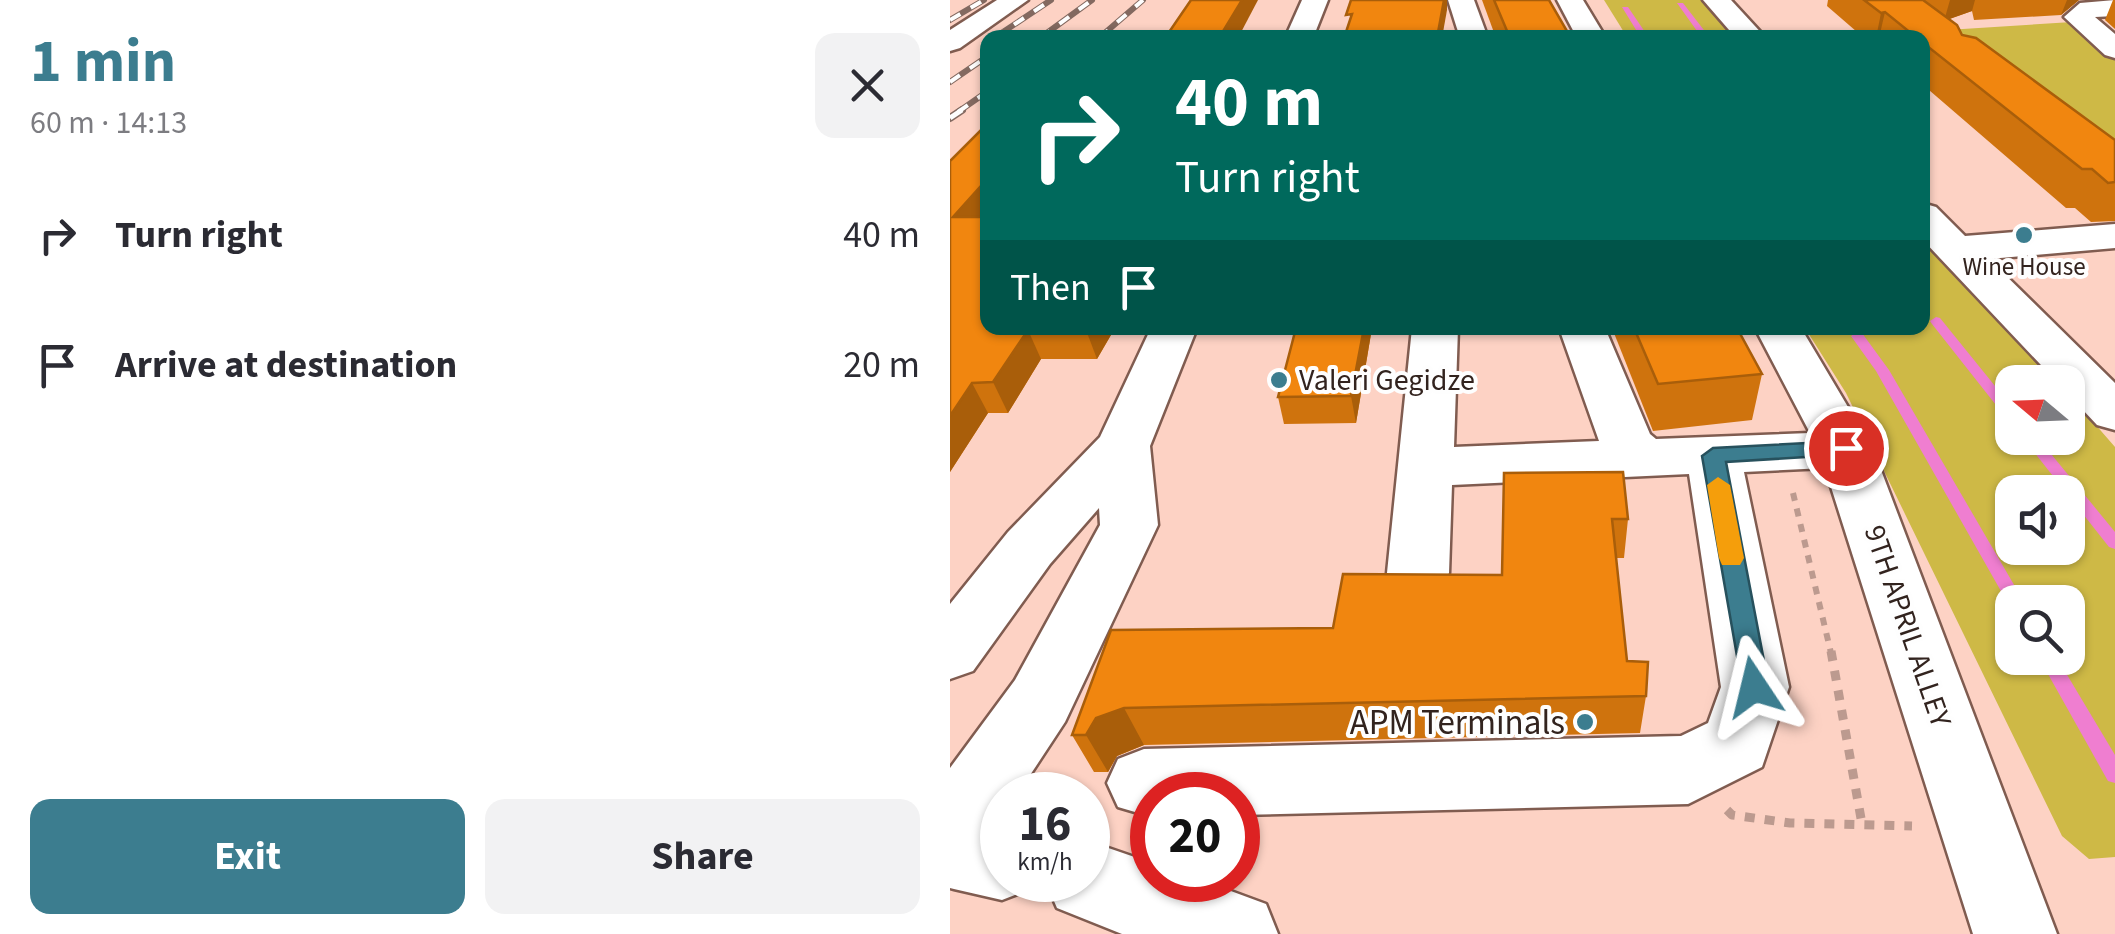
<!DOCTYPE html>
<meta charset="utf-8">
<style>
body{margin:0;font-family:"Source Sans 3",sans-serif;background:#f2f2f3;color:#2b2b33;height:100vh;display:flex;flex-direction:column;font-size:38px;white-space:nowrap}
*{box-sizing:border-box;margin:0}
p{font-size:32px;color:#7c7c81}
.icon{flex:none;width:55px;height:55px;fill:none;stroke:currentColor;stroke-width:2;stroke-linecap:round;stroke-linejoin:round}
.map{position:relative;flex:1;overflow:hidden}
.details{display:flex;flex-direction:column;background:#fff;width:950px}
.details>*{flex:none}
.top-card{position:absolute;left:30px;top:30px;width:950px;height:305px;border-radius:20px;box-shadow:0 2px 8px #0004;background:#00695c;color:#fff;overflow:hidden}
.needle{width:65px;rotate:289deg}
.buttons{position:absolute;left:1045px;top:365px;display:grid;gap:20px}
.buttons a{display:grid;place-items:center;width:90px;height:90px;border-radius:20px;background:#fff;box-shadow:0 2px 8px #0004;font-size:50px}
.speed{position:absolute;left:30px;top:772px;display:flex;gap:20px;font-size:50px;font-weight:700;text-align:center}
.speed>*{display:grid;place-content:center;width:130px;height:130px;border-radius:50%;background:#fff;box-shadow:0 2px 8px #0004;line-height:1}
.speed small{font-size:25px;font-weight:400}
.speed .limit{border:15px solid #d22;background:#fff;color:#111}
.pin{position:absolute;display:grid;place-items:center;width:85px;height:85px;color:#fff;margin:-42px;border:5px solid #fff;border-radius:50%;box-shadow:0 2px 10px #0007}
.me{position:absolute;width:110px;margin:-55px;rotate:350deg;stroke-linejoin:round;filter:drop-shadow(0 0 8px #0008)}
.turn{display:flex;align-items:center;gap:35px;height:210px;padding:0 30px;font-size:45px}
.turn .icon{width:130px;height:130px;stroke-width:2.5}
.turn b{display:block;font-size:70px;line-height:85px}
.then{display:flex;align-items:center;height:95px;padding:0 30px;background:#0003;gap:20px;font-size:38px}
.round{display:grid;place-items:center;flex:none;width:105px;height:105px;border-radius:20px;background:#f2f2f3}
.summary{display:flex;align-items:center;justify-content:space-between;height:170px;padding:0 30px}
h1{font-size:60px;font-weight:700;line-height:75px;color:#3c7d8f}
.button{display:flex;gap:20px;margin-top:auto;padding:20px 30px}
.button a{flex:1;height:115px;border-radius:20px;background:#3c7d8f;color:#fff;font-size:40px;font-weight:700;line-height:115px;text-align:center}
.button a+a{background:#f2f2f3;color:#2b2b33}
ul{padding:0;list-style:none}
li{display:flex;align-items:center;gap:30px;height:130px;padding:0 30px}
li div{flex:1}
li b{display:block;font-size:38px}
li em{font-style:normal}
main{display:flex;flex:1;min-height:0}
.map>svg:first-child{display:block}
.green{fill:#ceb946;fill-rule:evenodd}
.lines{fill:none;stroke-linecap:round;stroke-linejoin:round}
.stream{fill:#ef7ed0;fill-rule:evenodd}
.minor-casing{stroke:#805c50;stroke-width:5}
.path-far1{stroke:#bc9a8f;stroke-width:6;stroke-dasharray:8 8;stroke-linecap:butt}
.path{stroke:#bc9a8f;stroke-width:9;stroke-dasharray:10 10;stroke-linecap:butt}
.minor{fill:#fff;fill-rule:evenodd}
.rail-far1-casing{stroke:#836960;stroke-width:6}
.rail-casing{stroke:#836960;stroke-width:8}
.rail-far1{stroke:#fefefe;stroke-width:4;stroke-dasharray:12;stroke-linecap:butt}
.rail{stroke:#fefefe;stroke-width:5;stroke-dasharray:15;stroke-linecap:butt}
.wall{fill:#cf730d}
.shaded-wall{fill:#a95e0a}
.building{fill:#f1860f;stroke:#a95e0a;stroke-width:2.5}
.route{fill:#3c7d8f;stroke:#27515d;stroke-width:2.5}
.slow{fill:#f59e0b}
.poi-dot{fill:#3c7d8f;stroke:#fefefe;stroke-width:4}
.labels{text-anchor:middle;stroke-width:8;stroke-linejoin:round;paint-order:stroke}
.far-poi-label{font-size:25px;fill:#32231e;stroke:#fefefe}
.poi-label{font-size:30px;fill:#32231e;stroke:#fefefe;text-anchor:start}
.street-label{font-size:30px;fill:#32231e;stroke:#fefefe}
.near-poi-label{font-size:35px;fill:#32231e;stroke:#fefefe;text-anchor:end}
</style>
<main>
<section class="details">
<div class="summary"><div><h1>1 min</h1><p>60 m · 14:13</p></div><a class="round"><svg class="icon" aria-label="close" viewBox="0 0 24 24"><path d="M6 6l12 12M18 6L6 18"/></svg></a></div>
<ul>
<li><svg class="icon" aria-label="right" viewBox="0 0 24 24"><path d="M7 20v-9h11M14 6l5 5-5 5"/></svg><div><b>Turn right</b></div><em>40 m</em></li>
<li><svg class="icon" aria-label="arrive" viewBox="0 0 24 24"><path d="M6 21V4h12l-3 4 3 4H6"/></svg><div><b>Arrive at destination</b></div><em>20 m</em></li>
</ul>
<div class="button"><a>Exit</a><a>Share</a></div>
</section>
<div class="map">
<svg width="1165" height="934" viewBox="0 0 1165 934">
<rect width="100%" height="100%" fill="#fdd2c4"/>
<g class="green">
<polygon points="654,0 753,0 787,37 677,37"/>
<polygon points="1122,22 1165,59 1165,153 997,30"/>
<path d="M973 232 1108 382H1062V438H1118V393L1165 447V857L1139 859 1112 836 896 393 855 328H972ZM1062 492H1118V548H1062ZM1062 602H1118V658H1062Z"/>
</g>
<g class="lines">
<g class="stream">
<polygon points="727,3 733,3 760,38 752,38"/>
<polygon points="672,7 678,7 699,38 691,38"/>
<polygon points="986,317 990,318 1062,407 1062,420 1057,419 982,324 980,321"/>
<polygon points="907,332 912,333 939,370 1074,602 1062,602 1062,608 1060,607 926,371 901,336"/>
<polygon points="1073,438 1088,438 1165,532 1165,549 1159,547"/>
<polygon points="1089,658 1107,658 1165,755 1165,783 1158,781"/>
</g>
<g class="minor-casing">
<g id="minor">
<polygon points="47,0 78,0 10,48 0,51 0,30"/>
<polygon points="352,0 378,0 363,38 335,38"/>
<polygon points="498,0 524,0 538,38 510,38"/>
<polygon points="607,0 633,0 656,38 627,38"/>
<polygon points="753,0 781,0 816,38 786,38"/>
<polygon points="1165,0 1165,16 1145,17 1165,34 1165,58 1155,55 1114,17 1130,3"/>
<polygon points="972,203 986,207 1015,236 1165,224 1165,248 1039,259 1165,383 1165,430 1147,425 1118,394 1118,382 1107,382 972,239"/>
<polygon points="201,328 247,328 200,446 208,525 115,722 67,795 52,795 52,880 84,880 80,889 52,900 4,889 0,888 0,768 65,680 150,525 149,508 100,564 23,671 0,679 0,604 58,532 150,437"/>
<polygon points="462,328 508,328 504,447 649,441 609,328 655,328 700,434 706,439 860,433 805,328 851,328 923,449 1107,934 1023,934 875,468 794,472 839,687 812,767 738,804 288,815 288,795 202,795 202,817 168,807 157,783 168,759 194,749 731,736 758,723 771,687 739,474 502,485 499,573 490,590 468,596 446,590 437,573"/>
<polygon points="138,841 202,863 202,880 251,880 316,904 328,934 172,934 107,908 95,880 138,880"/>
</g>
</g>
<polyline class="path-far1" points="843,493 881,653"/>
<g class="path">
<polyline points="881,651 912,824"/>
<polyline points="777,810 782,815 840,823 962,826"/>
</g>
<use href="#minor" class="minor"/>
<g class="rail-far1-casing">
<g id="rail-far1">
<polyline points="0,20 34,0"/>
<polyline points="44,38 101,0"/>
<polyline points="90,38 142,0"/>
<polyline points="149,38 193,0"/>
<polyline points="0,82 38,56"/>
<polyline points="8,112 38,91"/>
</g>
</g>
<g class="rail-casing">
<polyline id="rail" points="0,118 12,110"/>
</g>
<use href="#rail-far1" class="rail-far1"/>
<use href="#rail" class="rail"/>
</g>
<g class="wall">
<polygon points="532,0 599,0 621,38 546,38"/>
<polygon points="878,0 1129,0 1111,15 1024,20 1022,11 999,19 1012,35 1165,140 1165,221 1141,222 1125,208 1116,208 972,84 972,38 914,38 877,6"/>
<polygon points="1163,0 1165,0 1165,29 1155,20"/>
<polygon points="0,161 38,328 165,328 147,359 91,359 58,413 38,413 0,472"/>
<polygon points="346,328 422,328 406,423 334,424 328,397"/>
<polygon points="662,328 787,328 812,374 802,420 703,431"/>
<polygon points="554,473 678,519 674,558 666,558 677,661 696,696 690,733 194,745 167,756 158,772 144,772 122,735 161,630 383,628 552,575"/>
</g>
<g class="shaded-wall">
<polygon points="292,0 308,0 288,38 269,38"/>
<polygon points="494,0 497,0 497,10 492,38 487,38"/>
<polygon points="1000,0 1025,0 1022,11 994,21"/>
<polygon points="1117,0 1129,0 1111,15"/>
<polygon points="935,12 929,38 926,38 931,13"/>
<polygon points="38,178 38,219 3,217"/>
<polygon points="137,328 165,328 147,359 136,330"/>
<polygon points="414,328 422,328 406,423 401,396"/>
<polygon points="78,330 91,359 58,413 43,382"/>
<polygon points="22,383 38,413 0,472 0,416"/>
<polygon points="174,708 194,745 167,756 158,772 136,735 146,718"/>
</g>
<g class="building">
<polygon points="241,0 292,0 269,38 215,38"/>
<polygon points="401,0 494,0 487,38 394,38 402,14 396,15"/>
<polygon points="544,0 599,0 621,38 560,38"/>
<polygon points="914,0 973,0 1007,25 1012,35 1026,38 1165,140 1165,182 1158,183 1142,169 1132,169 972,42 972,38 967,38 935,12 931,13"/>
<polygon points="38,123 38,178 3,217 38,217 38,328 137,328 136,330 78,330 43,382 22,383 0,416 0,161"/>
<polygon points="346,328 414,328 401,396 328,397"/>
<polygon points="684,328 787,328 812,374 708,384"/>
<polygon points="673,472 678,519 662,519 677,661 698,662 696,696 174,708 146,718 136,735 122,735 161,630 383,628 393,574 552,575 554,473"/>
</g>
<polygon class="route" points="896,441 907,448 904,454 776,462 819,687 815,696 804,699 794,696 752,456 763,448"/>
<polygon class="slow" points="768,477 780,485 794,558 790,565 772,565 769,558 757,485"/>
<g class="poi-dot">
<circle cx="1074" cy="235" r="10"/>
<circle cx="329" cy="380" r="10"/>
<circle cx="635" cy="722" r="10"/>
</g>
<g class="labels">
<g class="far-poi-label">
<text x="1074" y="275">Wine House</text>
</g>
<g class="poi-label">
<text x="349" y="390">Valeri Gegidze</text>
</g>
<g class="street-label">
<text transform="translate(958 626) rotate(71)" y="10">9TH APRIL ALLEY</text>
</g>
<g class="near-poi-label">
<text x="615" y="734">APM Terminals</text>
</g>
</g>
</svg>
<div class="buttons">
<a><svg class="needle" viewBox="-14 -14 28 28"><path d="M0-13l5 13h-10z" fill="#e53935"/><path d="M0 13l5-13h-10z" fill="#7c7c81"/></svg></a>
<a><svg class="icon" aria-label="sound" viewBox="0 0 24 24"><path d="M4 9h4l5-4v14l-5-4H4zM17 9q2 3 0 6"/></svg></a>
<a><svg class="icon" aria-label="search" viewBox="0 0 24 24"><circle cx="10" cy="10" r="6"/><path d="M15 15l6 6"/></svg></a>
</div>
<div class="speed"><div>16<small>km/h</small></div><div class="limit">20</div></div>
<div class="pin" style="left:896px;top:448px;background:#d93025"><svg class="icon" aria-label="arrive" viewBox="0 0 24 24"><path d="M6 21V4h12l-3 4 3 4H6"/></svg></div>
<svg class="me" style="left:804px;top:687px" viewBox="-20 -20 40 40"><path d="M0-17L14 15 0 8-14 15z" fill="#3c7d8f" stroke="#fff" stroke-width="4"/></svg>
<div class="top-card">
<div class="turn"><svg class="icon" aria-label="right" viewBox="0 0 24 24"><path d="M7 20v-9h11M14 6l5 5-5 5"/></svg><div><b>40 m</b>Turn right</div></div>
<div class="then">Then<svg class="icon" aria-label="arrive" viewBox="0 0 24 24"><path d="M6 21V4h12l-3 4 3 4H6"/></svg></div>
</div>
</div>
</main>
